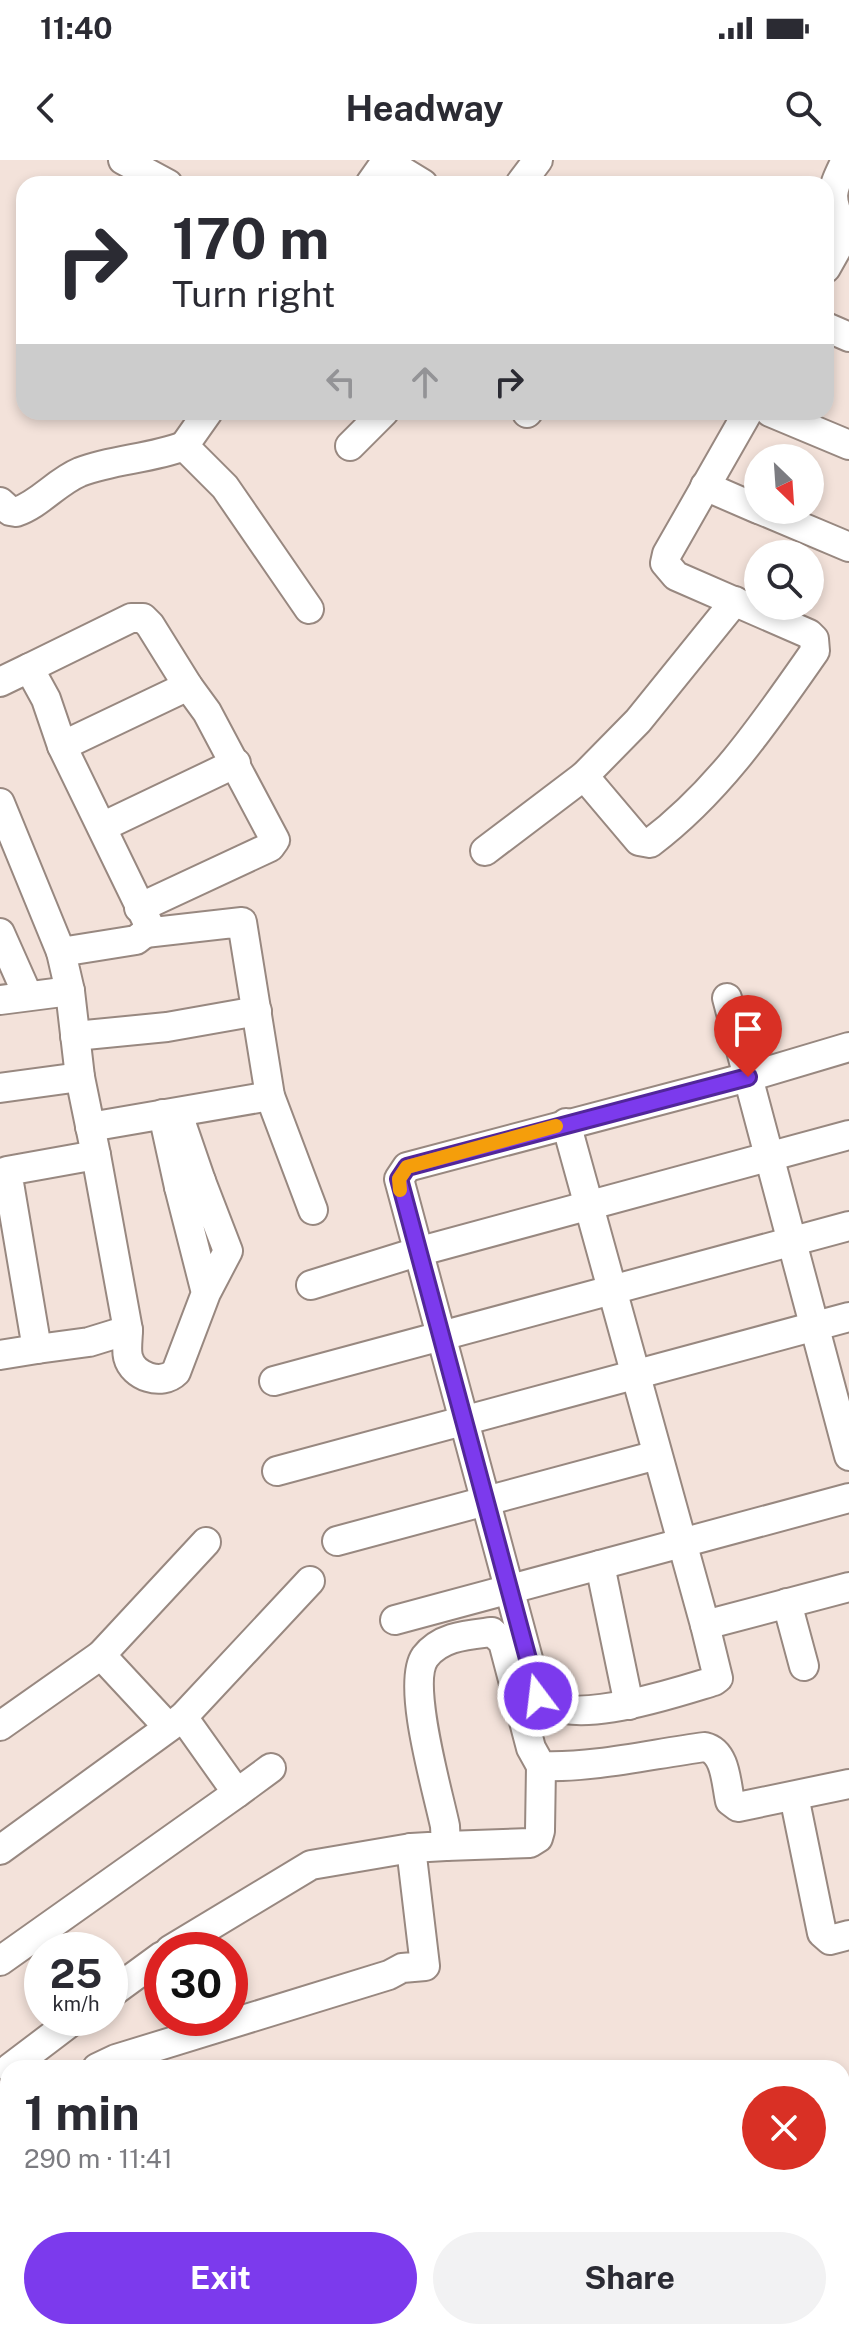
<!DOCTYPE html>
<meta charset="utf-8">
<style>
body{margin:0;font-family:"Public Sans",sans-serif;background:#f2f2f3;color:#2b2b33;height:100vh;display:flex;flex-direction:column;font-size:30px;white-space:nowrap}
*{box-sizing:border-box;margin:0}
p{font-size:26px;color:#7c7c81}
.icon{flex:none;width:44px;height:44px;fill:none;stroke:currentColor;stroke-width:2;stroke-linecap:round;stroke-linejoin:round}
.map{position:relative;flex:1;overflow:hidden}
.details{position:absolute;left:0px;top:1900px;width:850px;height:280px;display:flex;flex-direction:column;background:#fff;border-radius:24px 24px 0 0;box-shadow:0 4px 12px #0003}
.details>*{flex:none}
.guide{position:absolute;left:16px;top:16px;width:818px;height:244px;border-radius:24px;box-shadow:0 4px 12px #0003;background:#fff;color:#2b2b33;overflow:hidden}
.needle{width:52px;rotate:155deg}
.fabs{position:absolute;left:744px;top:284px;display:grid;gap:16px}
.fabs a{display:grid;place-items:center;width:80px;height:80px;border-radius:50%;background:#fff;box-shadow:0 4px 12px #0003;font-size:40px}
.speed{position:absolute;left:24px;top:1772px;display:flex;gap:16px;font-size:40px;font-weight:700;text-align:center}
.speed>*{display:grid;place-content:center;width:104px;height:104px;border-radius:50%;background:#fff;box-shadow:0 4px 12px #0003;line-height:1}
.speed small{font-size:20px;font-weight:400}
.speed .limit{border:12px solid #d22;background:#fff;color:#111}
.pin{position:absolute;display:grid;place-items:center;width:68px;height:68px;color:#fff;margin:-82px -34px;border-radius:50% 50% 50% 0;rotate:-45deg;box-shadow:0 0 8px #0007}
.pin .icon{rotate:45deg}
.me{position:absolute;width:88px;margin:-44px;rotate:345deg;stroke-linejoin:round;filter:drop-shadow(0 0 6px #0008)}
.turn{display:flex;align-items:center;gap:28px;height:168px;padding:0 24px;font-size:36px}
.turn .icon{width:104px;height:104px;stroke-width:2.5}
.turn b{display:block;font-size:56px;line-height:68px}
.lanes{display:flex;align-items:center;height:76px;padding:0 24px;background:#0003;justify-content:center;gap:40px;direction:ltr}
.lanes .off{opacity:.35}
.round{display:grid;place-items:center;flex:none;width:84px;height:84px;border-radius:42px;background:#f2f2f3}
.headline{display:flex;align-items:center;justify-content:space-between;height:136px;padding:0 24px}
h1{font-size:48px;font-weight:700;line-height:60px}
.button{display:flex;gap:16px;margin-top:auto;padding:16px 24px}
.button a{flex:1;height:92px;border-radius:48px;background:#7c3aed;color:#fff;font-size:32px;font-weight:700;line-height:92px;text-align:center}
.button a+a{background:#f2f2f3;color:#2b2b33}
.status{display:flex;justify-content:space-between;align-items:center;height:56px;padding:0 40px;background:#fff;direction:ltr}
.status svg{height:22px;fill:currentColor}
header{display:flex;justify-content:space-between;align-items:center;height:104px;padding:0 24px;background:#fff;font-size:36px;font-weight:700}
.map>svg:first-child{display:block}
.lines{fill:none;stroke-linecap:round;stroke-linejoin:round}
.minor-casing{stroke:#988880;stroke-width:32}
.minor{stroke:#fff;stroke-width:28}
.route-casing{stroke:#51269a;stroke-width:20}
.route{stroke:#7c3aed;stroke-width:14}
.slow{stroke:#f59e0b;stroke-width:14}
</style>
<div class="status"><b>11:40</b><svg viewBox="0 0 49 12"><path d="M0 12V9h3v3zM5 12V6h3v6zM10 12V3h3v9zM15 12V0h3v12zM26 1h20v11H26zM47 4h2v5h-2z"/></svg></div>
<header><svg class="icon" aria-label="back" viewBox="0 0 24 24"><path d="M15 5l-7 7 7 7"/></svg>Headway<svg class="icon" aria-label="search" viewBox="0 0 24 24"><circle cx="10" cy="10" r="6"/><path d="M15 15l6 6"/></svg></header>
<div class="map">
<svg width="849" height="2180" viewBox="0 0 849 2180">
<rect width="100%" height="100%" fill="#f3e2da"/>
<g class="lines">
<g class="minor-casing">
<g id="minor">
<polyline points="123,0 168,24"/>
<polyline points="384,0 423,24"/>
<polyline points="370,24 387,0"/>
<polyline points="520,24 538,0"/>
<path d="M826 108 845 74C830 36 828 37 846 0"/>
<polyline points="826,167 849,177"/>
<polyline points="770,252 849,285"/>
<polyline points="527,253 528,252"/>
<polyline points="184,286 208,252"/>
<polyline points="350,286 384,252"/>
<polyline points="705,326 758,349"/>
<path d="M0 342 10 351 16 352C40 344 56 322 80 312 114 299 150 299 184 286L225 327 309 449"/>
<polyline points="761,350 849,387"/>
<polyline points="29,508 131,458 143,458 150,465 188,526 207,552 275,680 270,687 139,748"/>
<path d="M0 522 29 508 46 539 62 586 148 763 145 773 136 780 61 792 70 831 80 917 96 995 128 1170C128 1178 126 1189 128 1197 133 1217 162 1226 176 1212L206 1133 228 1091 201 1021 179 1027 206 1133"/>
<polyline points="62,586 188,526"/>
<polyline points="584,616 638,561 735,441"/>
<polyline points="0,643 61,792"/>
<polyline points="102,667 236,603"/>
<path d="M485 691 584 616 639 681 650 683C719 631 766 561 815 491L814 479 809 474 676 416 665 403 667 394 748 252"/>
<polyline points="0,773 28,836"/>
<polyline points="145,773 242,762 270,936 313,1050"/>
<polyline points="727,838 849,1296"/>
<polyline points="0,840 70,831"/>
<polyline points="75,876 167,867 257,851"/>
<polyline points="0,928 80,917"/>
<polyline points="163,954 179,1027"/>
<polyline points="179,957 201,1021"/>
<polyline points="566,963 705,1465 849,1427"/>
<polyline points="90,967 270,936"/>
<polyline points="311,1125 417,1092 849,975"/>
<polyline points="37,1189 89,1182 128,1170"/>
<polyline points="0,1195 37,1189 7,1011 96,995"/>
<polyline points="274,1221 849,1066"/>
<polyline points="277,1311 849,1157"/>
<polyline points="337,1381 657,1295"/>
<polyline points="600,1405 629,1545"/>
<polyline points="787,1443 804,1506"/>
<polyline points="395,1460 849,1338"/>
<path d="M705 1465 718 1518 714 1521C677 1532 565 1571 538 1536L399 1019 407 1007 748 917 849 887"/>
<polyline points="101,1495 168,1567"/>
<polyline points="0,1566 101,1495 206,1382"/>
<polyline points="237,1633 271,1608"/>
<polyline points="794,1636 822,1773 830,1780 849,1775"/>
<polyline points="446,1686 530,1683 538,1678 540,1671 541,1606"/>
<polyline points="0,1690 183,1557 310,1421"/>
<path d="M170 1790 311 1705 411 1688 446 1686 445 1666C438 1632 406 1524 425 1497 441 1476 468 1475 492 1472L503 1482 531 1588 541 1606C596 1608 651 1594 705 1587 726 1592 726 1623 730 1641L738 1647 849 1624"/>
<polyline points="0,1801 237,1633 183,1557"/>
<polyline points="110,1834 162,1796"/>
<polyline points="10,1908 76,1858"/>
<polyline points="97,1908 116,1899 389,1815 402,1808 425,1806 411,1688"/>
<polyline points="0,1959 8,1992"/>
<polyline points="842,2035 849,2034"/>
<polyline points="842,2122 849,2121"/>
<polyline points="0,2138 8,2137"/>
<polyline points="44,2172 46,2180"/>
<polyline points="124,2172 125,2180"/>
<polyline points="208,2172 209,2180"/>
<polyline points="286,2172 288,2180"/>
<polyline points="374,2172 376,2179 410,2172"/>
<polyline points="555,2172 569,2178"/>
<polyline points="670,2172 671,2180"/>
<polyline points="835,2172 837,2180"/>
<polyline points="448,2180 454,2172"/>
</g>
</g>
<use href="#minor" class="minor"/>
</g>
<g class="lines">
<g class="route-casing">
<polyline id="route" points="538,1536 399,1019 407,1007 748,917"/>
</g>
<use href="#route" class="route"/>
<polyline class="slow" points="400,1030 399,1019 407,1007 556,966"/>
</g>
</svg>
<div class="fabs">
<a><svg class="needle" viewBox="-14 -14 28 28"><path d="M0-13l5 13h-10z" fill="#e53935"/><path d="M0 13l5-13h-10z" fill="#7c7c81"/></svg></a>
<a><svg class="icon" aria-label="search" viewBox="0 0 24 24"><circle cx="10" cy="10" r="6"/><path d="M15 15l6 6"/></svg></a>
</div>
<div class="speed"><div>25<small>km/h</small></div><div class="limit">30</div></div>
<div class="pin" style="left:748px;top:917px;background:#d93025"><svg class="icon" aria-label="arrive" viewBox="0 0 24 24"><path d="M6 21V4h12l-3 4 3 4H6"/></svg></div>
<svg class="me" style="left:538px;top:1536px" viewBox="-20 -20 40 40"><circle r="17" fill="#7c3aed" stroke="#fff" stroke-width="3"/><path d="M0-11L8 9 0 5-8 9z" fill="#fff"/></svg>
<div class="guide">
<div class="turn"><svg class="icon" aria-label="right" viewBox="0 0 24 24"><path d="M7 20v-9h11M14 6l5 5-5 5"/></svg><div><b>170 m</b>Turn right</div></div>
<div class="lanes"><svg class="icon off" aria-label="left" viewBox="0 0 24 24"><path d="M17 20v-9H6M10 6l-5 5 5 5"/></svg><svg class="icon off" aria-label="ahead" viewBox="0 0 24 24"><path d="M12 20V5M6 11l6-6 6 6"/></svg><svg class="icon" aria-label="right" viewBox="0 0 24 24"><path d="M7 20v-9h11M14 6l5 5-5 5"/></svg></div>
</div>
<section class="details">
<div class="headline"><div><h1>1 min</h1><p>290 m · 11:41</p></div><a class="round" style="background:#d93025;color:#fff"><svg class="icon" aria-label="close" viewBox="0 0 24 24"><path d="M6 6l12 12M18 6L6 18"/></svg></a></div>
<div class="button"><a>Exit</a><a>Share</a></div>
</section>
</div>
